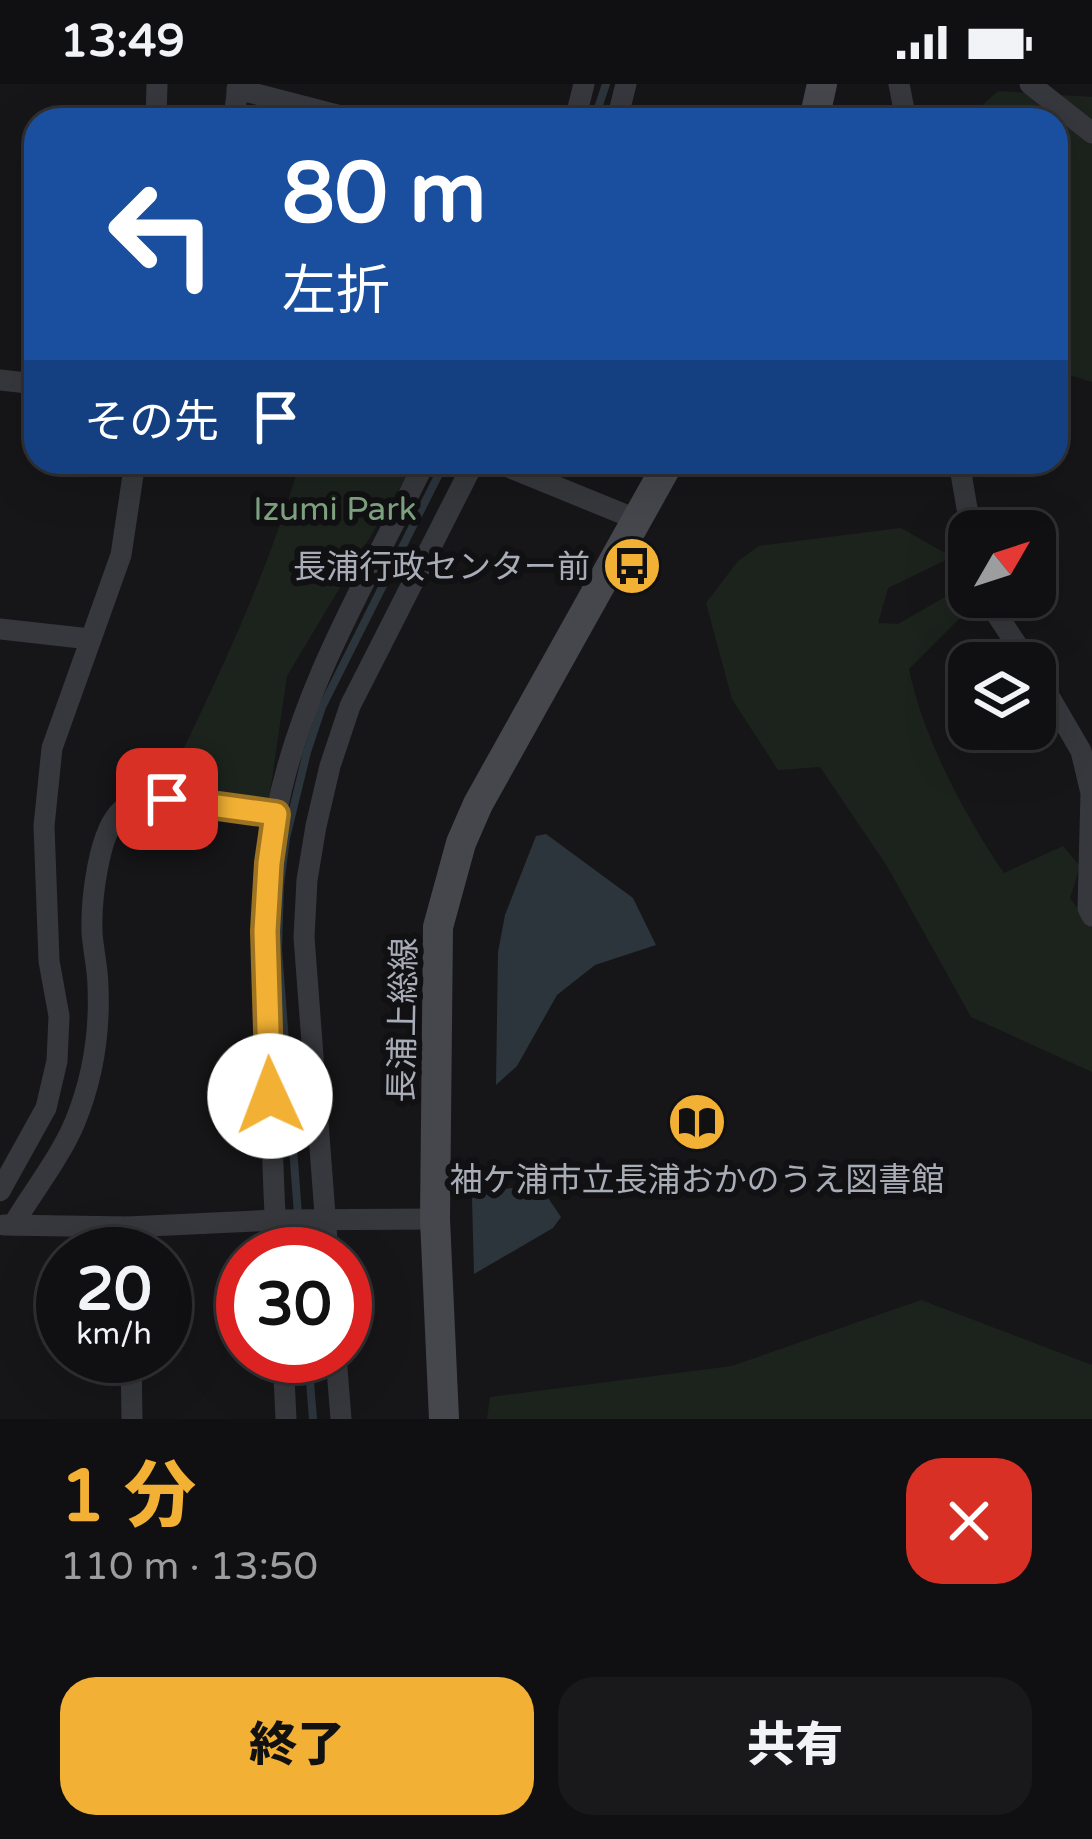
<!DOCTYPE html>
<html lang="ja">
<meta charset="utf-8">
<style>
body{margin:0;font-family:"Varela Round","Noto Sans JP",sans-serif;background:#19191b;color:#f1f3f6;height:100vh;display:flex;flex-direction:column;font-size:45px;white-space:nowrap}
*{box-sizing:border-box;margin:0}
p{font-size:39px;color:#9c9d9f}
.icon{flex:none;width:66px;height:66px;fill:none;stroke:currentColor;stroke-width:2;stroke-linecap:round;stroke-linejoin:round}
.map{position:relative;height:1335px;overflow:hidden}
.details{display:flex;flex-direction:column;background:#101012;flex:1}
.details>*{flex:none}
.banner{position:absolute;left:24px;top:24px;width:1044px;height:366px;border-radius:36px;box-shadow:0 12px 48px #0002,0 0 0 3px #303032;background:#1a4fa0;color:#fff;overflow:hidden}
.needle{width:78px;rotate:51deg}
.buttons{position:absolute;left:948px;top:426px;display:grid;gap:24px}
.buttons a{display:grid;place-items:center;width:108px;height:108px;border-radius:24px;background:#101012;box-shadow:0 12px 48px #0002,0 0 0 3px #303032;font-size:60px}
.speed{position:absolute;left:36px;top:1143px;display:flex;gap:24px;font-size:60px;font-weight:700;text-align:center}
.speed>*{display:grid;place-content:center;width:156px;height:156px;border-radius:50%;background:#101012;box-shadow:0 12px 48px #0002,0 0 0 3px #303032;line-height:1}
.speed small{font-size:30px;font-weight:400}
.speed .limit{border:18px solid #d22;background:#fff;color:#111}
.pin{position:absolute;display:grid;place-items:center;width:102px;height:102px;color:#fff;margin:-51px;border-radius:24px;box-shadow:0 6px 18px #0006}
.me{position:absolute;width:132px;margin:-66px;rotate:358deg;stroke-linejoin:round;filter:drop-shadow(0 0 9px #0008)}
.turn{display:flex;align-items:center;gap:42px;height:252px;padding:0 60px;font-size:54px}
.turn .icon{width:156px;height:156px;stroke-width:2.5}
.turn b{display:block;font-size:84px;line-height:102px}
.then{display:flex;align-items:center;height:114px;padding:0 60px;background:#0003;gap:24px;font-size:45px}
.round{display:grid;place-items:center;flex:none;width:126px;height:126px;border-radius:36px;background:#19191b}
.overview{display:flex;align-items:center;justify-content:space-between;height:204px;padding:0 60px}
h1{font-size:72px;font-weight:800;line-height:90px;color:#f2b134}
.button{display:flex;gap:24px;margin-top:auto;padding:24px 60px}
.button a{flex:1;height:138px;border-radius:36px;background:#f2b134;color:#111;font-size:48px;font-weight:800;line-height:138px;text-align:center}
.button a+a{background:#19191b;color:#f1f3f6}
.status{display:flex;justify-content:space-between;align-items:center;height:84px;padding:0 60px;background:#101012;direction:ltr}
.status svg{height:33px;fill:currentColor}
.map>svg:first-child{display:block}
.green{fill:#1c231d}
.water{fill:#2c353c}
.lines{fill:none;stroke-linecap:round;stroke-linejoin:round}
.stream{stroke:#2c353c;stroke-width:8}
.minor{stroke:#37383d;stroke-width:21}
.secondary{stroke:#45474d;stroke-width:30}
.route-casing{stroke:#9d7322;stroke-width:30}
.route{stroke:#f2b134;stroke-width:21}
.labels{text-anchor:middle;stroke-width:12;stroke-linejoin:round;paint-order:stroke}
.park-label{font-size:33px;fill:#7fa381;stroke:#111113}
.poi-label{font-size:33px;fill:#a8adb8;stroke:#111113;text-anchor:end}
.street-label{font-size:33px;fill:#a8adb8;stroke:#111113}
</style>
<div class="status"><b>13:49</b><svg viewBox="0 0 49 12"><path d="M0 12V9h3v3zM5 12V6h3v6zM10 12V3h3v9zM15 12V0h3v12zM26 1h20v11H26zM47 4h2v5h-2z"/></svg></div>
<div class="map">
<svg width="1092" height="1335" viewBox="0 0 1092 1335">
<rect width="100%" height="100%" fill="#161618"/>
<g class="green">
<polygon points="998,7 1092,13 1092,298 1056,287 1056,36 966,36"/>
<path d="M300 378H408L412 383 287 592 269 715 165 703C217 596 267 492 300 378Z"/>
<path d="M901 444 952 473 888 504 878 539 898 540 950 510 966 528 909 585C922 651 965 733 1004 789L1063 762 1080 782 1070 814 1092 844V988L971 933 887 782 820 683 778 686 732 615 706 519 738 477 759 462Z"/>
<polygon points="921,1216 1092,1281 1092,1335 487,1335 490,1313 732,1282"/>
</g>
<g class="water">
<polygon points="546,750 633,814 656,861 595,881 557,911 517,982 496,1001 498,868 505,831 536,752"/>
<polygon points="535,1102 546,1111 561,1133 553,1144 474,1190 472,1114 480,1107"/>
</g>
<g class="lines">
<g class="stream">
<polyline points="594,36 606,0"/>
<polyline points="301,1170 278,865 280,801 286,754 307,668 322,623 445,378"/>
<polyline points="308,1272 313,1335"/>
</g>
<g class="minor">
<polyline points="899,0 906,36"/>
<polyline points="1030,0 1092,49"/>
<polyline points="237,5 356,36"/>
<polyline points="156,36 157,0"/>
<polyline points="234,36 238,0"/>
<polyline points="575,36 584,0"/>
<polyline points="617,36 626,0"/>
<polyline points="0,296 36,300"/>
<polyline points="496,378 638,436"/>
<polyline points="959,378 971,447"/>
<polyline points="985,513 1029,579"/>
<polyline points="0,545 90,555"/>
<polyline points="1035,588 1081,667 1091,709 1088,824 1092,832"/>
<polyline points="0,1107 46,1024 57,977 59,932 49,877 44,742 52,664 121,471 135,378"/>
<polyline points="4,1141 127,1143 275,1136 435,1135"/>
<path d="M13 1141C32 1109 61 1072 75 1038 93 994 100 950 98 903 98 885 93 866 92 848 91 817 98 747 122 726 151 701 240 725 276 730"/>
<polyline points="127,1143 128,1170"/>
<path d="M277 1170C273 1100 271 1030 269 959 266 883 261 807 276 731 300 605 369 492 425 378"/>
<polyline points="328,1170 304,853 307,796 316,742 330,682 350,622 474,378"/>
<polyline points="131,1272 132,1335"/>
<polyline points="283,1272 286,1335"/>
<polyline points="336,1272 341,1335"/>
</g>
<g class="secondary">
<polyline points="814,36 822,0"/>
<polyline points="444,1335 435,1135 438,843 461,759 478,720 669,378"/>
</g>
</g>
<g class="lines">
<g class="route-casing">
<polyline id="route" points="167,715 276,730 269,779 265,847 270,1012"/>
</g>
<use href="#route" class="route"/>
</g>
<defs>
<g id="bus-disc" transform="scale(3)"><circle r="9.5" fill="#f2b134" stroke="#111113"/><path d="M-5-6H5V4H4V6H2V4H-2V6H-4V4H-5ZM-3.5-4V0h7V-4ZM-3.5 1.2v1.5H-2V1.2ZM2 1.2v1.5H3.5V1.2Z" fill="#111"/></g>
<g id="library-disc" transform="scale(3)"><circle r="9.5" fill="#f2b134" stroke="#111113"/><path d="M-6-4Q-3-5.5-.7-3.5V5Q-3 3-6 4ZM6-4Q3-5.5 .7-3.5V5Q3 3 6 4Z" fill="#111"/></g>
</defs>
<g fill-rule="evenodd">
<use href="#bus-disc" x="632" y="482"/>
<use href="#library-disc" x="697" y="1038"/>
</g>
<g class="labels">
<g class="park-label">
<text x="335" y="436">Izumi Park</text>
</g>
<g class="poi-label">
<text x="590" y="494">長浦行政センター前</text>
<text x="697" y="1107" text-anchor="middle">袖ケ浦市立長浦おかのうえ図書館</text>
</g>
<g class="street-label">
<text transform="translate(402 936) rotate(-89)" y="12">長浦上総線</text>
</g>
</g>
</svg>
<div class="buttons">
<a><svg class="needle" viewBox="-14 -14 28 28"><path d="M0-13l5 13h-10z" fill="#e53935"/><path d="M0 13l5-13h-10z" fill="#9c9d9f"/></svg></a>
<a><svg class="icon" aria-label="layers" viewBox="0 0 24 24"><path d="M12 4l9 5-9 5-9-5zM3 14l9 5 9-5"/></svg></a>
</div>
<div class="speed"><div>20<small>km/h</small></div><div class="limit">30</div></div>
<div class="pin" style="left:167px;top:715px;background:#d93025"><svg class="icon" aria-label="arrive" viewBox="0 0 24 24"><path d="M6 21V4h12l-3 4 3 4H6"/></svg></div>
<svg class="me" style="left:270px;top:1012px" viewBox="-20 -20 40 40"><circle r="19" fill="#fff"/><path d="M0-13L10 11 0 6-10 11z" fill="#f2b134"/></svg>
<div class="banner">
<div class="turn"><svg class="icon" aria-label="left" viewBox="0 0 24 24"><path d="M17 20v-9H6M10 6l-5 5 5 5"/></svg><div><b>80 m</b>左折</div></div>
<div class="then">その先<svg class="icon" aria-label="arrive" viewBox="0 0 24 24"><path d="M6 21V4h12l-3 4 3 4H6"/></svg></div>
</div>
</div>
<section class="details">
<div class="overview"><div><h1>1 分</h1><p>110 m · 13:50</p></div><a class="round" style="background:#d93025;color:#fff"><svg class="icon" aria-label="close" viewBox="0 0 24 24"><path d="M6 6l12 12M18 6L6 18"/></svg></a></div>
<div class="button"><a>終了</a><a>共有</a></div>
</section>
